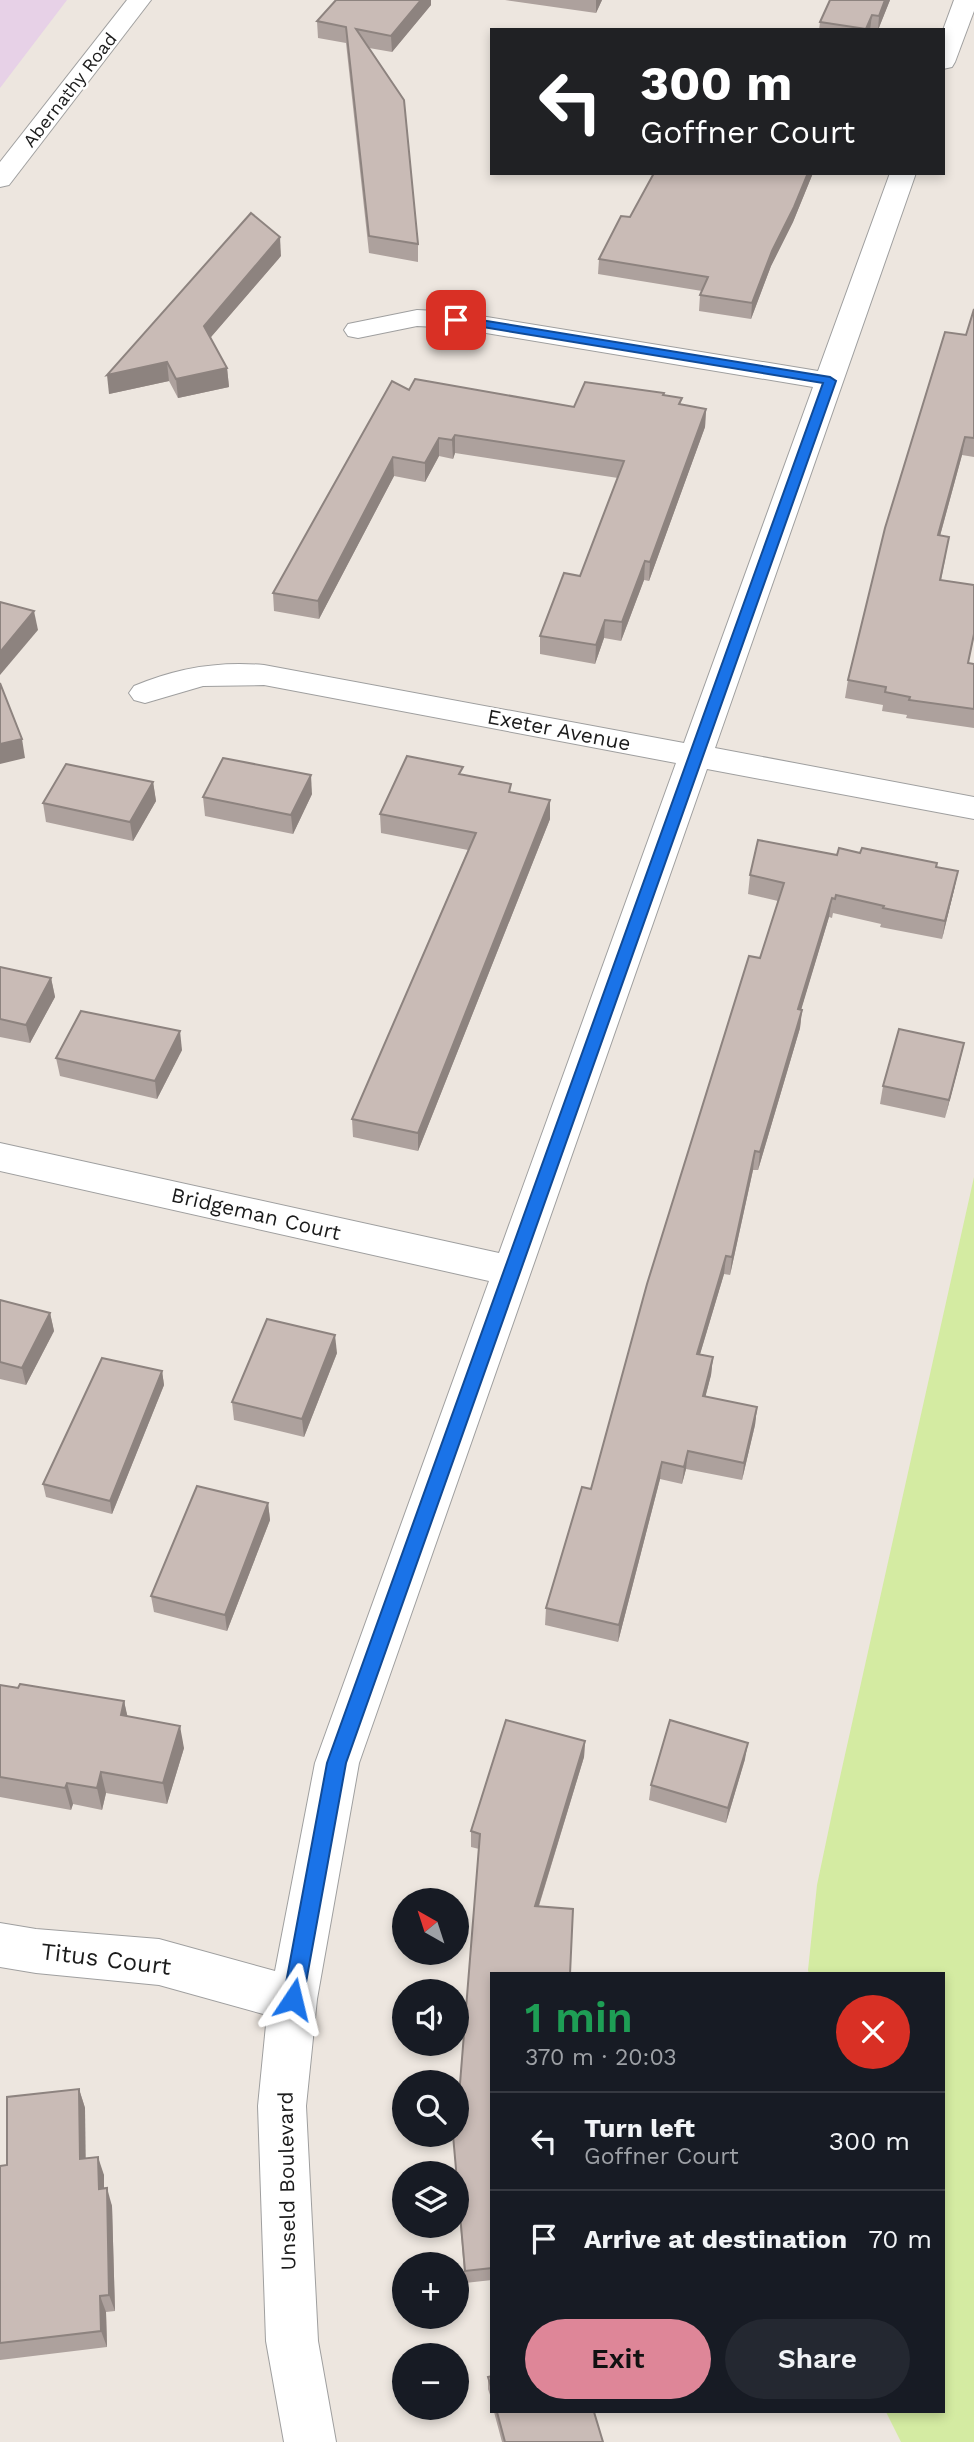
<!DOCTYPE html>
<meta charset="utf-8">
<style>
body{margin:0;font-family:"Work Sans",sans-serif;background:#242831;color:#f1f3f6;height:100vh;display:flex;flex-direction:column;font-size:26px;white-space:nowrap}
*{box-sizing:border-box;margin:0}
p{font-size:23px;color:#9ea1a6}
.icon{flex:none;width:38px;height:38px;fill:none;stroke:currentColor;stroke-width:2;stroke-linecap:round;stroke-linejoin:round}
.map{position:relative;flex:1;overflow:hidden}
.details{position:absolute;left:490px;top:1972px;width:455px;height:441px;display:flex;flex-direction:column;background:#171b24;border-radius:0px;box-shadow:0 4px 10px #0003}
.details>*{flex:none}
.banner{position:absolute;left:490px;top:28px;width:455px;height:147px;border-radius:0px;box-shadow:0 4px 10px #0003;background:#202124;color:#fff;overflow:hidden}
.needle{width:46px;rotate:321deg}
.tools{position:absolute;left:392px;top:1888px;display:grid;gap:14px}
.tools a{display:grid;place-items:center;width:77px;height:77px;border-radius:50%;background:#171b24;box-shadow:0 4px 10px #0003;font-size:35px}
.pin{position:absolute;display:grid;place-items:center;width:60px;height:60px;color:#fff;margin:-30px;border-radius:14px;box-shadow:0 4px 10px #0006}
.me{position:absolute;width:77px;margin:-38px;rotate:10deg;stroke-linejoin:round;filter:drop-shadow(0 0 5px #0008)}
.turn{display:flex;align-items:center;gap:24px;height:147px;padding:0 35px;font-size:32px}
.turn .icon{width:91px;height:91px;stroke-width:2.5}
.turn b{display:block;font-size:49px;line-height:60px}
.round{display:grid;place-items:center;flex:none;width:74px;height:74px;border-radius:37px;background:#242831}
.head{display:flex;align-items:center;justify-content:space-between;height:119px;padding:0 35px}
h1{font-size:42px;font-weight:600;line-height:52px;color:#1e9e55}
.action{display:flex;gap:14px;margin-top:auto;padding:14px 35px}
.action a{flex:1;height:80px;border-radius:42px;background:#de8698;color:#111;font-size:28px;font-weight:600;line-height:80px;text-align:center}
.action a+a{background:#242831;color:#f1f3f6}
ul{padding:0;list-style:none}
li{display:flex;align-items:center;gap:21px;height:98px;padding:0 35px;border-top:2px solid #363941}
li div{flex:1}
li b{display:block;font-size:26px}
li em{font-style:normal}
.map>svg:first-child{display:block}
.industrial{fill:#e7d1e7}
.grass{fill:#d4eba2}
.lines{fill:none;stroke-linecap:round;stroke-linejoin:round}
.minor-casing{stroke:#9f9f9f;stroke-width:2}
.minor{fill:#fff;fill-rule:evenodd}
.wall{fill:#ada19d}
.shaded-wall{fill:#8d837f}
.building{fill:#c9bbb6;stroke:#8d837f;stroke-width:2}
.route{fill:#1a73e8;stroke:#114b97;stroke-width:2}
.labels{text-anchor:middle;stroke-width:5;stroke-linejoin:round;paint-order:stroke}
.far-street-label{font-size:18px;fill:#1b1b1b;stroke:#fff}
.street-label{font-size:21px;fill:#1b1b1b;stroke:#fff}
.near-street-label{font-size:24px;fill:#1b1b1b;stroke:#fff}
</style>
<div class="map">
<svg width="974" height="2442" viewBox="0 0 974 2442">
<rect width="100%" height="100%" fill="#ede6df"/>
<polygon class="industrial" points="0,0 67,0 0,88"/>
<polygon class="grass" points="974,1177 974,2442 901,2442 886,2412 943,2412 943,1974 809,1974 808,1970 817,1885 834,1804"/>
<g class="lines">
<g class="minor-casing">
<g id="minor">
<polygon points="127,0 151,0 9,185 0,187 0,162"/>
<polygon points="954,0 974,0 974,11 955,62 952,67 943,69 943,30"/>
<path d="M890 173H916L715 748 974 797V819L707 769 359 1763 317 1999 306 2106 318 2341 336 2442H284L266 2341 258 2106 267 2015 159 1985 36 1973 0 1967V1923L36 1929 159 1939 275 1971 315 1763 489 1281 0 1171V1143L499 1253 676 763 264 685 203 686 145 703 134 700 129 693 134 686C176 668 218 661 264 665L684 743 813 387 456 328 417 326 358 338 348 336 344 330 348 324 417 310 456 312 818 371Z"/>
</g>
</g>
<use href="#minor" class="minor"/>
</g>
<g class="wall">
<polygon points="505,0 602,0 596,13"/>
<polygon points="830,0 890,0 878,30 819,30 820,22"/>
<polygon points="431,5 392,52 369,48 418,244 418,262 369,253 346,43 318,38 317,21"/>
<polygon points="654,173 813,173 793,222 771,266 751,319 699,311 700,295 702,291 598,274 599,259 630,217"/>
<polygon points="281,256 210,338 227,368 229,387 178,398 169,381 109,394"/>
<polygon points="974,309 974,457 962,455 940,536 946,555 941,580 974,637 968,663 974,664 974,728 906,718 907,715 882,711 883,705 845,698 848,680 966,335"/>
<polygon points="409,390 574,407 664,393 664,395 681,405 706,409 705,427 649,581 644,580 621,641 604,638 595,664 540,654 540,636 580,576 618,478 455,453 453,459 439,456 425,482 394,476 319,619 274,611 273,593"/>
<polygon points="463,774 511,793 550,819 418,1151 353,1137 352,1119 468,850 381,833 380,814"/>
<polygon points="153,782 156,801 133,841 46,822 43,803"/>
<polygon points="312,794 293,834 205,816 203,797"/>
<polygon points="837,855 936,867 958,871 954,890 942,939 880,927 881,924 833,913 832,918 829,917 801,1009 802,1010 800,1028 758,1170 753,1170 730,1275 724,1274 700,1354 713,1357 711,1375 705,1397 757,1407 755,1425 742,1480 686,1469 682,1484 660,1479 618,1642 545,1625 546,1608 591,1489 778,901 748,894 750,875"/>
<polygon points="0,967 51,978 55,997 30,1043 0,1037"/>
<polygon points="964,1043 945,1118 880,1104 883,1086"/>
<polygon points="182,1050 157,1099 60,1076 56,1058"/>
<polygon points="0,1300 50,1313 54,1331 26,1385 0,1379"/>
<polygon points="337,1353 304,1437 234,1420 232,1402"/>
<polygon points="162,1371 164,1385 112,1514 46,1497 43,1484"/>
<polygon points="268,1503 270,1520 227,1631 154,1612 151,1596"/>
<polygon points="0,1685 124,1701 127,1716 184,1748 167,1804 106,1793 102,1810 73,1804 71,1810 0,1797"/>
<polygon points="585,1741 584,1757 539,1906 492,1974 492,2280 465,2283 457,2185 457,2174 456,2174 453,2135 457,2135 479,1849 471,1847 471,1831"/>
<polygon points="745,1759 726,1823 649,1800 651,1785"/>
<polygon points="79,2089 85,2108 85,2158 104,2175 104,2188 112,2206 115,2311 106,2312 107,2347 0,2360 0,2166 7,2165"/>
<polygon points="492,2376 492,2401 488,2389 488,2377"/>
<polygon points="494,2412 594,2412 603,2442 502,2442"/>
</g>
<g class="shaded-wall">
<polygon points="421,0 431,0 431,5 392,52 391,36"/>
<polygon points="596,0 602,0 596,13"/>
<polygon points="885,0 890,0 878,30 879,16"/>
<polygon points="872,15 870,30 866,30 866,29"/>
<polygon points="808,173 813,173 793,222 771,266 751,319 752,303 772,251"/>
<polygon points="280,237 281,256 205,344 204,326"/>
<polygon points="167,362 169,381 109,394 107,375"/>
<polygon points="227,368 229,387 178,398 176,379"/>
<polygon points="706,409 705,427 649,581 650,562"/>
<polygon points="455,435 455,453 453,459 452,440"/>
<polygon points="965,437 962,455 935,554 938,535"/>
<polygon points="439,438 439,456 425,482 425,463"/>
<polygon points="393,457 394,476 319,619 318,601"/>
<polygon points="645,561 644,580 621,641 622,622"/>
<polygon points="34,611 38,630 0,675 0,652"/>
<polygon points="605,620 604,638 595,664 596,645"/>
<polygon points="22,739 25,758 0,764 0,744"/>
<polygon points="311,775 312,794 293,834 291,815"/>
<polygon points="153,782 156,801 133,841 130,822"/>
<polygon points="550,800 550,819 418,1151 418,1133"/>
<polygon points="958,871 954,890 942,939 945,921"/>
<polygon points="832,898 829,917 796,1027 798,1009"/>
<polygon points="51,978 55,997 30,1043 26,1025"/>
<polygon points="802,1010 800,1028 758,1170 760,1152"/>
<polygon points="180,1031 182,1050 157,1099 155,1081"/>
<polygon points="964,1043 960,1061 945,1118 949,1100"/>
<polygon points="755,1151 753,1170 730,1275 732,1257"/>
<polygon points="726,1256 724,1274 695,1371 697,1354"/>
<polygon points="50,1313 54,1331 26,1385 22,1368"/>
<polygon points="335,1335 337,1353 304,1437 302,1419"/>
<polygon points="713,1357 711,1375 701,1414 703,1396"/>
<polygon points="162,1371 164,1385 112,1514 110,1501"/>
<polygon points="757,1407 755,1425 742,1480 744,1463"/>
<polygon points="688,1451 686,1469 682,1484 684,1467"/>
<polygon points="662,1462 660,1479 618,1642 619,1625"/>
<polygon points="268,1503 270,1520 227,1631 225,1615"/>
<polygon points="124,1701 129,1723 121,1715"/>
<polygon points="180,1726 184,1748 167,1804 163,1783"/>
<polygon points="585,1741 584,1757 534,1921 535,1906"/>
<polygon points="748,1743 745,1759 726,1823 728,1808"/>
<polygon points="101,1772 106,1793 102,1810 97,1788"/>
<polygon points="67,1783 73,1804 71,1810 65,1788"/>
<polygon points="79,2089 85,2108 86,2177 80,2159"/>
<polygon points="98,2157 104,2175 104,2206 99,2189"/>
<polygon points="107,2188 112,2206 115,2311 109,2295"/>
<polygon points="100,2296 106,2312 107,2347 101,2331"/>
</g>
<g class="building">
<polygon points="336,0 421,0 391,36 356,29 404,100 418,244 369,236 346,27 317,21"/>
<polygon points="830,0 885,0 879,16 872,15 866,29 820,22"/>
<polygon points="654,173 808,173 794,207 772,251 752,303 700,295 708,277 599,259 621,216 630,217"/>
<polygon points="251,213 280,237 204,326 227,368 176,379 167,362 107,375"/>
<polygon points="974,309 974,438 965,437 938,535 949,537 940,580 974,585 974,634 968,663 974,664 974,709 909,700 910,697 885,692 886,687 848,680 885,528 945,332 966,335"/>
<polygon points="415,379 574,407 585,382 664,393 663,395 682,398 679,404 706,409 650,562 645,561 622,622 605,620 596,645 540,636 564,573 580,576 624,461 455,435 452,440 439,438 425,463 393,457 318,601 273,593 392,381 409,390"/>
<polygon points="0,602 34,611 0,652"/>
<polygon points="0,683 22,739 0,744"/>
<polygon points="407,756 463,767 459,774 511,784 509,792 550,800 418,1133 352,1119 476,833 380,814"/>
<polygon points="223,758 311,775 291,815 203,797"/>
<polygon points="66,764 153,782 130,822 43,803"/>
<polygon points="758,840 837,855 839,848 860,853 862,848 937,863 936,867 958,871 945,921 883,908 884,906 836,895 835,899 832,898 798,1009 802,1010 760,1152 755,1151 732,1257 726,1256 697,1354 713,1357 703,1396 757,1407 744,1463 688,1451 684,1467 662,1462 619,1625 546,1608 582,1487 591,1489 647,1284 749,956 760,958 784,883 750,875"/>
<polygon points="0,967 51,978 26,1025 0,1019"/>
<polygon points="81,1011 180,1031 155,1081 56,1058"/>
<polygon points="899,1029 964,1043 949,1100 883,1086"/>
<polygon points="0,1300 50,1313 22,1368 0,1362"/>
<polygon points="267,1319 335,1335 302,1419 232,1402"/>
<polygon points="102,1358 162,1371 110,1501 43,1484"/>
<polygon points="197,1486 268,1503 225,1615 151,1596"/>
<polygon points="20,1684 124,1701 121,1715 180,1726 163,1783 101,1772 97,1788 67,1783 65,1788 0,1777 0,1685 18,1688"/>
<polygon points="506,1720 585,1741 535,1906 573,1909 570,1974 492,1974 492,2268 465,2271 453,2135 457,2135 457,2121 480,1834 471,1831"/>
<polygon points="670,1720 748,1743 728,1808 651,1785"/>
<polygon points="79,2089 80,2159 98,2157 99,2189 107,2188 109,2295 100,2296 101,2331 0,2343 0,2166 7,2165 7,2097"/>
<polygon points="492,2376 492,2390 488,2377"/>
<polygon points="497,2412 594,2412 603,2442 505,2442"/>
</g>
<polygon class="route" points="456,316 830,377 836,381 346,1763 303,1999 300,2006 293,2009 286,2006 283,1999 327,1763 823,383 452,322 452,317"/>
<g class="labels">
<g class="far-street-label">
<text transform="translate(70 90) rotate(-52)" y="6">Abernathy Road</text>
</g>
<g class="street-label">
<text transform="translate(559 730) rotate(11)" y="7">Exeter Avenue</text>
<text transform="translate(256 1214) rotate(13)" y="7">Bridgeman Court</text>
<text transform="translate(287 2181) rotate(-91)" y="7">Unseld Boulevard</text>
</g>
<g class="near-street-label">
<text transform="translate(106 1959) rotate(7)" y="8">Titus Court</text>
</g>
</g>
</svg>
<div class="tools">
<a><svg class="needle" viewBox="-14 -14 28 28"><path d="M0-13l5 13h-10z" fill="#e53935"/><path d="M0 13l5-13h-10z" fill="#9ea1a6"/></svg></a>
<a><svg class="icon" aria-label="sound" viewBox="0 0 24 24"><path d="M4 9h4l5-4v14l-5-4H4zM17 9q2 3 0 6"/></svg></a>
<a><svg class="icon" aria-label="search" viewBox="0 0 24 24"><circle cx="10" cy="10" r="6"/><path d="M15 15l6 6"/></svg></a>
<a><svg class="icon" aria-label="layers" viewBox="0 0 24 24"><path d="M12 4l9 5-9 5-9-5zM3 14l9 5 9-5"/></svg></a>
<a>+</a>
<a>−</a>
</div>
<div class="pin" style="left:456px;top:320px;background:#d93025"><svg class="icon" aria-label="arrive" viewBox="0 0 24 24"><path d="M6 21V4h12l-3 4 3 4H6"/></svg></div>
<svg class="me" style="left:293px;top:1999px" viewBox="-20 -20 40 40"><path d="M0-17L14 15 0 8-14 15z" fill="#1a73e8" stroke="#fff" stroke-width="4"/></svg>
<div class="banner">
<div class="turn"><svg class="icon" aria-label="left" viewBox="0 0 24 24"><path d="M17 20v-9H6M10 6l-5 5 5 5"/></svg><div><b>300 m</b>Goffner Court</div></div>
</div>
<section class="details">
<div class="head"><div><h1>1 min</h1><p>370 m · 20:03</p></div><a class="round" style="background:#d93025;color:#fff"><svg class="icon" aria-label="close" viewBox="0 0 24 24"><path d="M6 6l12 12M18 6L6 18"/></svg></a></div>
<ul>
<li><svg class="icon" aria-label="left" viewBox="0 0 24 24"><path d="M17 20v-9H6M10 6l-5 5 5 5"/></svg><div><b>Turn left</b><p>Goffner Court</p></div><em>300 m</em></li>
<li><svg class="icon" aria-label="arrive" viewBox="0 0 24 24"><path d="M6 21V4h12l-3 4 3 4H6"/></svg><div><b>Arrive at destination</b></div><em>70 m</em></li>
</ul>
<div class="action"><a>Exit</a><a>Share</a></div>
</section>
</div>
